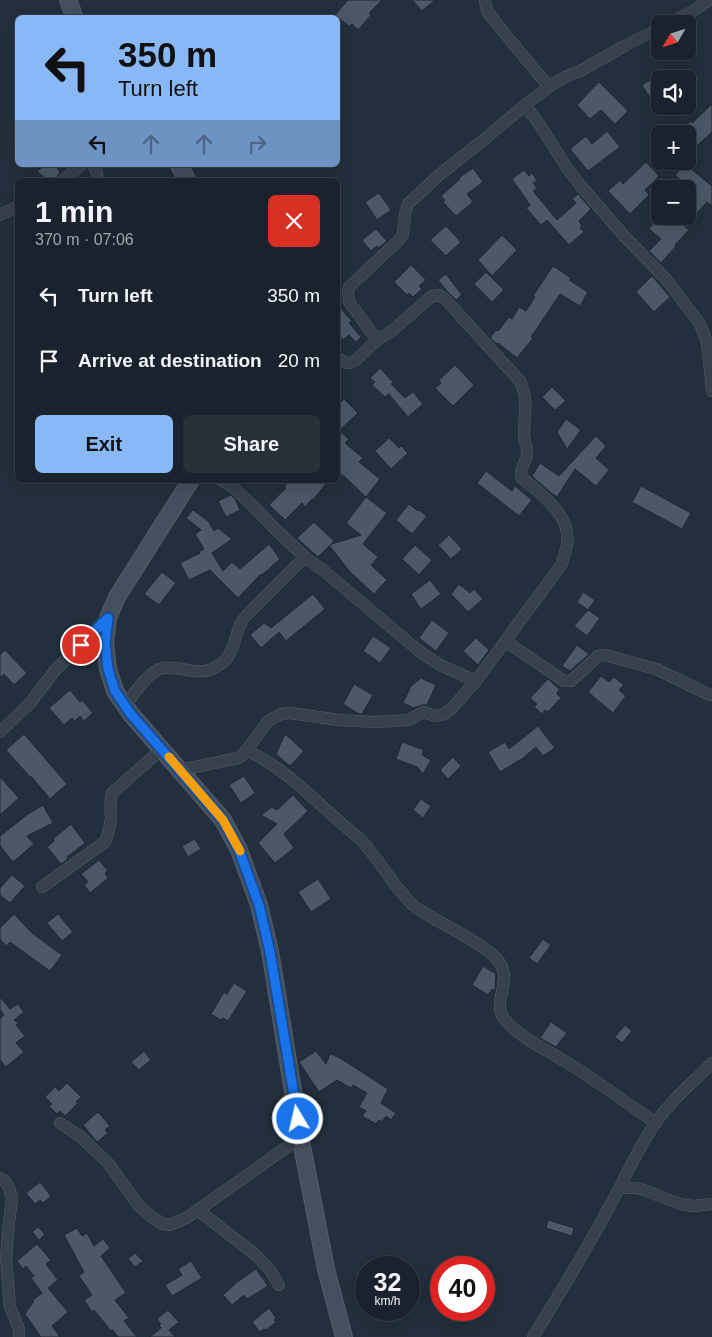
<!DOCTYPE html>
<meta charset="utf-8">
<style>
body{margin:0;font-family:Helvetica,sans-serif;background:#272f39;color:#f1f3f6;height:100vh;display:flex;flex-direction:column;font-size:19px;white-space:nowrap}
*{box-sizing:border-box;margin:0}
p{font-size:16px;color:#9fa4aa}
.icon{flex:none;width:28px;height:28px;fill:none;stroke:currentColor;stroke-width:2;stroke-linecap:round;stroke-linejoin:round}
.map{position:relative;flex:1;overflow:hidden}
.sheet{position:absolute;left:15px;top:178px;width:325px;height:305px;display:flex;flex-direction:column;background:#1a232d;border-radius:8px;box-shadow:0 5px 20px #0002,0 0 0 1px #384049}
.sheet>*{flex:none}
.hud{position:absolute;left:15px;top:15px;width:325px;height:152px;border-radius:8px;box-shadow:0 5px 20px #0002,0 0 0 1px #384049;background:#89b8f6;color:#111;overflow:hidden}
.needle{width:32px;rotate:231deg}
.fabs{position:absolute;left:651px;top:15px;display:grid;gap:10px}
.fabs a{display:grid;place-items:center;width:45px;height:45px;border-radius:8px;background:#1a232d;box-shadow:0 5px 20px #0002,0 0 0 1px #384049;font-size:25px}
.speed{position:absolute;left:355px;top:1256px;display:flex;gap:10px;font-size:25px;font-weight:700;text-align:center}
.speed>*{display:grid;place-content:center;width:65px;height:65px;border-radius:50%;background:#1a232d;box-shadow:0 5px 20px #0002,0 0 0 1px #384049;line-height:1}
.speed small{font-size:12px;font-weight:400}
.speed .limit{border:8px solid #d22;background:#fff;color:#111}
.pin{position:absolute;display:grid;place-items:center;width:42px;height:42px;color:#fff;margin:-21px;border:2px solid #fff;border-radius:50%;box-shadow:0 1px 5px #0007}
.me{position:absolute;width:55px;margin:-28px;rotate:351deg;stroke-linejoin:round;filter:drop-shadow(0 0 4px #0008)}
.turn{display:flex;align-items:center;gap:18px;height:105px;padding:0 20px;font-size:22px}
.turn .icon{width:65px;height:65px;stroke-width:2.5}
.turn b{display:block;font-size:35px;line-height:42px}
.lanes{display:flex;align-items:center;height:48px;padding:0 20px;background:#0003;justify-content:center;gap:25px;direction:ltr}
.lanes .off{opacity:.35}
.round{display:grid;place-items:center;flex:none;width:52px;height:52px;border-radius:8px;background:#272f39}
.head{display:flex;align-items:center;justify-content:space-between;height:85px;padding:0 20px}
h1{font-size:30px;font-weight:700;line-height:38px}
.cta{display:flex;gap:10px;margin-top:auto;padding:10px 20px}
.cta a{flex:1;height:58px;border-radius:8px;background:#89b8f6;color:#111;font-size:20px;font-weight:700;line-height:58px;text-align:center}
.cta a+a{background:#272f39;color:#f1f3f6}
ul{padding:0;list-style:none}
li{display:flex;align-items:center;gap:15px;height:65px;padding:0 20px}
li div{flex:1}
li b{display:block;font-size:19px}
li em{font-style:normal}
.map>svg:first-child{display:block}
.building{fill:#4c5867;stroke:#1e2833}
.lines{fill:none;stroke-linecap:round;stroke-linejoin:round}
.street-casing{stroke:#555f6a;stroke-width:12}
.secondary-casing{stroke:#555f6a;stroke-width:18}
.street{stroke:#37414c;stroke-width:11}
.secondary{stroke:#45505f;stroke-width:16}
.route-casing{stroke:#114b97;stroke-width:12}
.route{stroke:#1a73e8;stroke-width:9}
.slow{stroke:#f59e0b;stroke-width:9}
</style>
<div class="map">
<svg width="712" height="1337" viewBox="0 0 712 1337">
<rect width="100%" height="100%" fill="#232f3c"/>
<g class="building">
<polygon points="348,0 382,0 369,13 371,15 358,30 352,24 349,26 335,15"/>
<polygon points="412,0 435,0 422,11"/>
<polygon points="660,74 660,114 642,85"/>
<polygon points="599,82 628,111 615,124 601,110 590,119 577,105"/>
<polygon points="712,104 712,132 688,154 688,134 675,134 691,121 692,123"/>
<polygon points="607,131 620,147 588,171 570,149 586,136 592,144"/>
<polygon points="646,162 659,176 645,190 649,195 630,214 608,191 620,180 623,184"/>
<polygon points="685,164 712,186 712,206 707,202 696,214 694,212 683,225 689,230 675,245 676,246 661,263 649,251 661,239 649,229 659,216 688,216 688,189 681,189 685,184 675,175"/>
<polygon points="47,165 56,165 60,172 55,180 47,180 37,171"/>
<polygon points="473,168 483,182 467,194 473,202 456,216 443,202 445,200 441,196 460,179 459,178"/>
<polygon points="524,170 529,176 532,173 537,181 533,183 537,188 533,191 557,220 576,203 572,199 578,194 591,209 579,221 582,226 580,228 584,232 569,245 547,220 541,225 526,208 530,205 512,179"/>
<polygon points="379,193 391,210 377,220 365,202"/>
<polygon points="446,226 461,242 446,256 430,240"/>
<polygon points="376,229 387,241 378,248 377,246 371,251 362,240"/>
<polygon points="502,235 517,250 492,276 478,260"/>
<polygon points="411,265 426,280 419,286 422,289 413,297 409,293 407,295 394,282"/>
<polygon points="553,266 571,278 569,280 588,292 580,306 560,294 531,337 533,338 517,358 498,343 497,344 490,338 496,330 498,331 509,317 512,319 519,307 526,311 535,297 533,296"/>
<polygon points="486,272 504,290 492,302 474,284"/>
<polygon points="446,274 462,295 456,300 447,291 438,280"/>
<polygon points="652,276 670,297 654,312 636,292"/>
<polygon points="338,306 352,321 349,323 361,337 356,342 349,335 343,340 338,333"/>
<polygon points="455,365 474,385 453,406 435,388 441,383 439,380"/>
<polygon points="380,368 393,382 391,384 405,398 413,392 423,404 408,417 389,394 385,397 372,385 375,382 370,378"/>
<polygon points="552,387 566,401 555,410 542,397"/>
<polygon points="344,399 358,413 339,431 349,439 345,443 363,458 359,462 380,479 366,497 346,478 338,472 338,405"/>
<polygon points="566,419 581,430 567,449 557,432"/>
<polygon points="596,436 606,446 596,458 609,470 596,486 575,469 557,497 550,492 532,476 540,463 559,476"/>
<polygon points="389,438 399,448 401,446 408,453 391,469 375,451"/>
<polygon points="486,471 512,491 515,486 532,500 519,516 477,483"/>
<polygon points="290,480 329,480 313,500 312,499 305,507 302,503 285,520 269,505 286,488 284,487"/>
<polygon points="641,486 691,513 682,529 632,502"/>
<polygon points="231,495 235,499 240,510 226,517 218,501"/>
<polygon points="366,497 387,513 363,544 378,557 371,565 387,580 374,594 350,572 329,545 361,535 346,523"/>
<polygon points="409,504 418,511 419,510 427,516 412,534 396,520"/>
<polygon points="193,510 208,521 214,531 218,528 232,539 212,553 223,571 232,562 240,569 269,544 280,559 262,575 261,574 238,598 210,570 189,580 180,563 200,553 199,552 204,549 195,534 201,530 186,518"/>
<polygon points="314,522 334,541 318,557 297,538"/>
<polygon points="449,535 462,549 451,559 438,545"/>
<polygon points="415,545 432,560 419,575 402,559"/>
<polygon points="162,572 176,583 159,605 144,594"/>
<polygon points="430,580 441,594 421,609 411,594"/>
<polygon points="459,584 470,593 474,589 483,599 468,612 451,594"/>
<polygon points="583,592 595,600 588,610 577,602"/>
<polygon points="313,594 325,609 286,641 279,632 261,648 250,635 264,623 271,628"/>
<polygon points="588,610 600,618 587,636 574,626"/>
<polygon points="432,620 449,633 436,651 419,638"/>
<polygon points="373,636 391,648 380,663 363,651"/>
<polygon points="476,638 489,650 478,665 463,651"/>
<polygon points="577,645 589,654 570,671 562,666"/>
<polygon points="5,650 27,673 14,685 4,674 0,678 0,655"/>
<polygon points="601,676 609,682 614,677 624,685 619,690 626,696 613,713 588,692"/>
<polygon points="421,678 436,685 427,705 422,705 414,708 403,703 411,686"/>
<polygon points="548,679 559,689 557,694 561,698 548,712 545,710 542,714 534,707 537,704 530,698"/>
<polygon points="354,684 373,695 362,714 359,714 343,704"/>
<polygon points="70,690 80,702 82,700 93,713 84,721 80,716 75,721 72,718 64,725 49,708"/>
<polygon points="538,726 555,748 543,756 536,747 523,758 500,772 488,752 505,742 509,749"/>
<polygon points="24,734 67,784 50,799 31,776 30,777 6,750"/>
<polygon points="285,734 304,751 290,766 276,754"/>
<polygon points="402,742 424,750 422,755 431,760 423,774 417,767 396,759"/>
<polygon points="453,757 461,766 448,779 440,770"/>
<polygon points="244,776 255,793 241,803 229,785"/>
<polygon points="0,777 19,798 0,815"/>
<polygon points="293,795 308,811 284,834 294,848 275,863 258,843 277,824 261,815 272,807 277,810"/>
<polygon points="421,799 431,806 423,818 413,810"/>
<polygon points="43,805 53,823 27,836 34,844 13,862 0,846 0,836 28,814"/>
<polygon points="71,824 85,843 67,857 68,859 61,864 47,847 54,841 53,839"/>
<polygon points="195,839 201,849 188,857 182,846"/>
<polygon points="99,860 108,871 105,873 108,878 90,893 84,885 88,882 81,874"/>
<polygon points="12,875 25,886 10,903 0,895 0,888"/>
<polygon points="318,879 331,899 311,912 298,892"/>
<polygon points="14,914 32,933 62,955 50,971 10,942 6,946 0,939 0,928"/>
<polygon points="58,914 73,932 62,941 47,923"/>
<polygon points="543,939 551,945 537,964 529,958"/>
<polygon points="483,966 496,974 495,991 492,989 488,995 472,985"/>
<polygon points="234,983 247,991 228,1021 223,1018 221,1020 211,1014 224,992 227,994"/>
<polygon points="0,997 10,1009 18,1004 24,1012 14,1020 18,1023 16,1025 25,1036 16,1043 24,1052 6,1067 0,1060 0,1019 4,1015 0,1010"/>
<polygon points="551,1022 567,1033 556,1047 540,1038"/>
<polygon points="625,1025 632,1031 622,1043 615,1037"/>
<polygon points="144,1051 151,1060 139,1070 131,1062"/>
<polygon points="316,1051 326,1064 330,1054 340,1058 388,1089 381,1103 396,1113 391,1120 386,1116 382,1122 379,1120 376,1124 362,1116 366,1111 359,1107 367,1093 353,1085 351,1088 337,1080 319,1092 299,1062"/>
<polygon points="67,1083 81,1097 76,1102 78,1103 65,1116 60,1111 57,1114 49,1106 52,1104 45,1097 55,1087 59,1091"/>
<polygon points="98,1112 110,1126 105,1130 108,1133 97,1142 83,1125"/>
<polygon points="40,1182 51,1196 43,1203 40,1200 35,1204 26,1193"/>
<polygon points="548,1220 574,1228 572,1236 546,1228"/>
<polygon points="38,1227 45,1234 39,1240 32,1232"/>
<polygon points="77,1228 82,1236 87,1233 94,1246 103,1239 110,1248 101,1256 126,1293 115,1300 129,1318 124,1321 137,1337 118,1337 113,1330 111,1331 94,1310 92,1312 84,1300 92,1295 79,1276 84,1272 64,1235"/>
<polygon points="37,1244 51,1260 46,1264 58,1280 48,1288 68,1312 52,1326 60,1337 41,1337 25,1314 34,1301 33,1300 42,1293 31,1278 34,1276 26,1266 23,1269 17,1261"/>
<polygon points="135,1253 143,1261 135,1267 128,1259"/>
<polygon points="191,1261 202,1278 172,1296 165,1285 182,1275 178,1269"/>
<polygon points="256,1269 268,1286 247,1299 244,1295 232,1305 223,1295 236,1283"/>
<polygon points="269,1308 276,1318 274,1320 276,1322 266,1330 264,1329 260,1332 252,1322"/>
<polygon points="168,1310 179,1322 169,1330 175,1337 150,1337 161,1328 159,1325 161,1324 157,1319"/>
</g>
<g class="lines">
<g class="street-casing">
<g id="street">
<polyline points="485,0 487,11 497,24 549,87"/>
<polyline points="668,24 693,11 709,0"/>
<polyline points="525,105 540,125 567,168 581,186 625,237 666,279 700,324 707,342 712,391"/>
<polyline points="93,165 97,173 97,180"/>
<polyline points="63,180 81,165"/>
<polyline points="0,215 18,206"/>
<polyline points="377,340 349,302 348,292 349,287 399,240 403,234 405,215 408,204 439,175 486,138 525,105 549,87 563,78 582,70 626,45 660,28"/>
<polyline points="221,480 233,487 255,508 275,529 305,557 324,571 419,651 440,665 476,681"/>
<polyline points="505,641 564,681 571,681 598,656 605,655 656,669 710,695"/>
<path d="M125 706C133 695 148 671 163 668 183 665 199 679 219 665 234 656 234 639 240 625 242 621 244 618 247 615L305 557"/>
<polyline points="0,732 30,703 57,668 91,637 99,626 108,618"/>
<path d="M246 750C292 771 320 808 359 838 380 859 392 886 414 906 420 911 427 914 433 918 452 929 479 942 494 956 518 978 489 1001 505 1020 519 1037 549 1051 568 1063 598 1082 627 1103 656 1123"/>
<path d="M180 770 238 758 243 755 268 721 281 714 290 713 339 720 375 722 409 720 423 712 436 716 444 714 451 709 476 681 562 564C563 558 566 551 567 545 572 514 541 495 521 477 520 468 525 463 527 455 528 448 524 442 524 435 524 414 529 401 520 381L445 299 439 295 432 296 393 330 377 340 356 360 350 363 344 362 338 358"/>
<path d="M42 887 105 842C108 834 110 827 111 818 111 809 109 802 112 793L162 749"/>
<polyline points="60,1123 81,1137 108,1163 139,1206 153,1218 163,1224 170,1225 188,1217 301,1137"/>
<polyline points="0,1178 5,1181 9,1188 12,1197 9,1223 6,1258 10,1307 19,1329 19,1337"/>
<polyline points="620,1188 635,1188 644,1190 680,1204 693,1206 712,1204"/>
<polyline points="198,1210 257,1256 270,1270 279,1285"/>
<path d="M533 1337C559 1295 585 1252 608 1209 623 1182 636 1153 652 1128 668 1103 691 1084 712 1063"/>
</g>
</g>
<g class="secondary-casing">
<g id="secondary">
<polyline points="68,0 75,18"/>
<polyline points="179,165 187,180"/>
<polyline points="191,480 117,597 108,618 105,643 108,669 115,691 130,713 223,820 239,850 259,905 270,951 302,1146 326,1269 344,1337"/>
</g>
</g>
<use href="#street" class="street"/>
<use href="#secondary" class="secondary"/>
</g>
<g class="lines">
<g class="route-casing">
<path id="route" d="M81 645C91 637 98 626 108 618L105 643 108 669 115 691 130 713 223 820 239 850 259 905 270 952 298 1119"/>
</g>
<use href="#route" class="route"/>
<polyline class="slow" points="169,757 223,820 240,851"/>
</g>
</svg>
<div class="fabs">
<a><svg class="needle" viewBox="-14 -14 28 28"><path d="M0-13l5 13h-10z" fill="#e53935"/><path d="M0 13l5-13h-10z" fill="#9fa4aa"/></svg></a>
<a><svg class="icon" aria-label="sound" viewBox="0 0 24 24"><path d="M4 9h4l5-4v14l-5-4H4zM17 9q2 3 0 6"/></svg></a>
<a>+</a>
<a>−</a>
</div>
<div class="speed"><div>32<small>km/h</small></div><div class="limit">40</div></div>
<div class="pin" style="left:81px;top:645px;background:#d93025"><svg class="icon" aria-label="arrive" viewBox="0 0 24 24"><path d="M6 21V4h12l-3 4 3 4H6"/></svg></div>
<svg class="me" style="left:298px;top:1119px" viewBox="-20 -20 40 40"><circle r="17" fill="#1a73e8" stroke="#fff" stroke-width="3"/><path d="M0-11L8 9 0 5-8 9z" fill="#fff"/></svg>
<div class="hud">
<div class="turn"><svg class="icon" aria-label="left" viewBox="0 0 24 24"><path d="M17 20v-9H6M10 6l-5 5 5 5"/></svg><div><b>350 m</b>Turn left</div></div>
<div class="lanes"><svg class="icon" aria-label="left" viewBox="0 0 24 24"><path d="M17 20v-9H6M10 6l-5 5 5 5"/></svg><svg class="icon off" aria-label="ahead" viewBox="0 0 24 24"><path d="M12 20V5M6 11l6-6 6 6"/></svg><svg class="icon off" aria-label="ahead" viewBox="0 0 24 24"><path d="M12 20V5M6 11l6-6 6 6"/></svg><svg class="icon off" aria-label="right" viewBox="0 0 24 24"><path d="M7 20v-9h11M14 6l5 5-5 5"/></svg></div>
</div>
<section class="sheet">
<div class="head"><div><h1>1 min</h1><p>370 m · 07:06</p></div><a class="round" style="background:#d93025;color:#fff"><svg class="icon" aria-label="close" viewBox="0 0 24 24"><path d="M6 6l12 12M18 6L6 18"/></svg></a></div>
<ul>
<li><svg class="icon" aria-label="left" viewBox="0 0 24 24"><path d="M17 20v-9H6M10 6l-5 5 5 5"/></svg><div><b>Turn left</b></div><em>350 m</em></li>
<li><svg class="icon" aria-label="arrive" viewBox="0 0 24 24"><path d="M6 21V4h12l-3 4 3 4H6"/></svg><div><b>Arrive at destination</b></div><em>20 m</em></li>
</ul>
<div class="cta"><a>Exit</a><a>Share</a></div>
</section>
</div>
